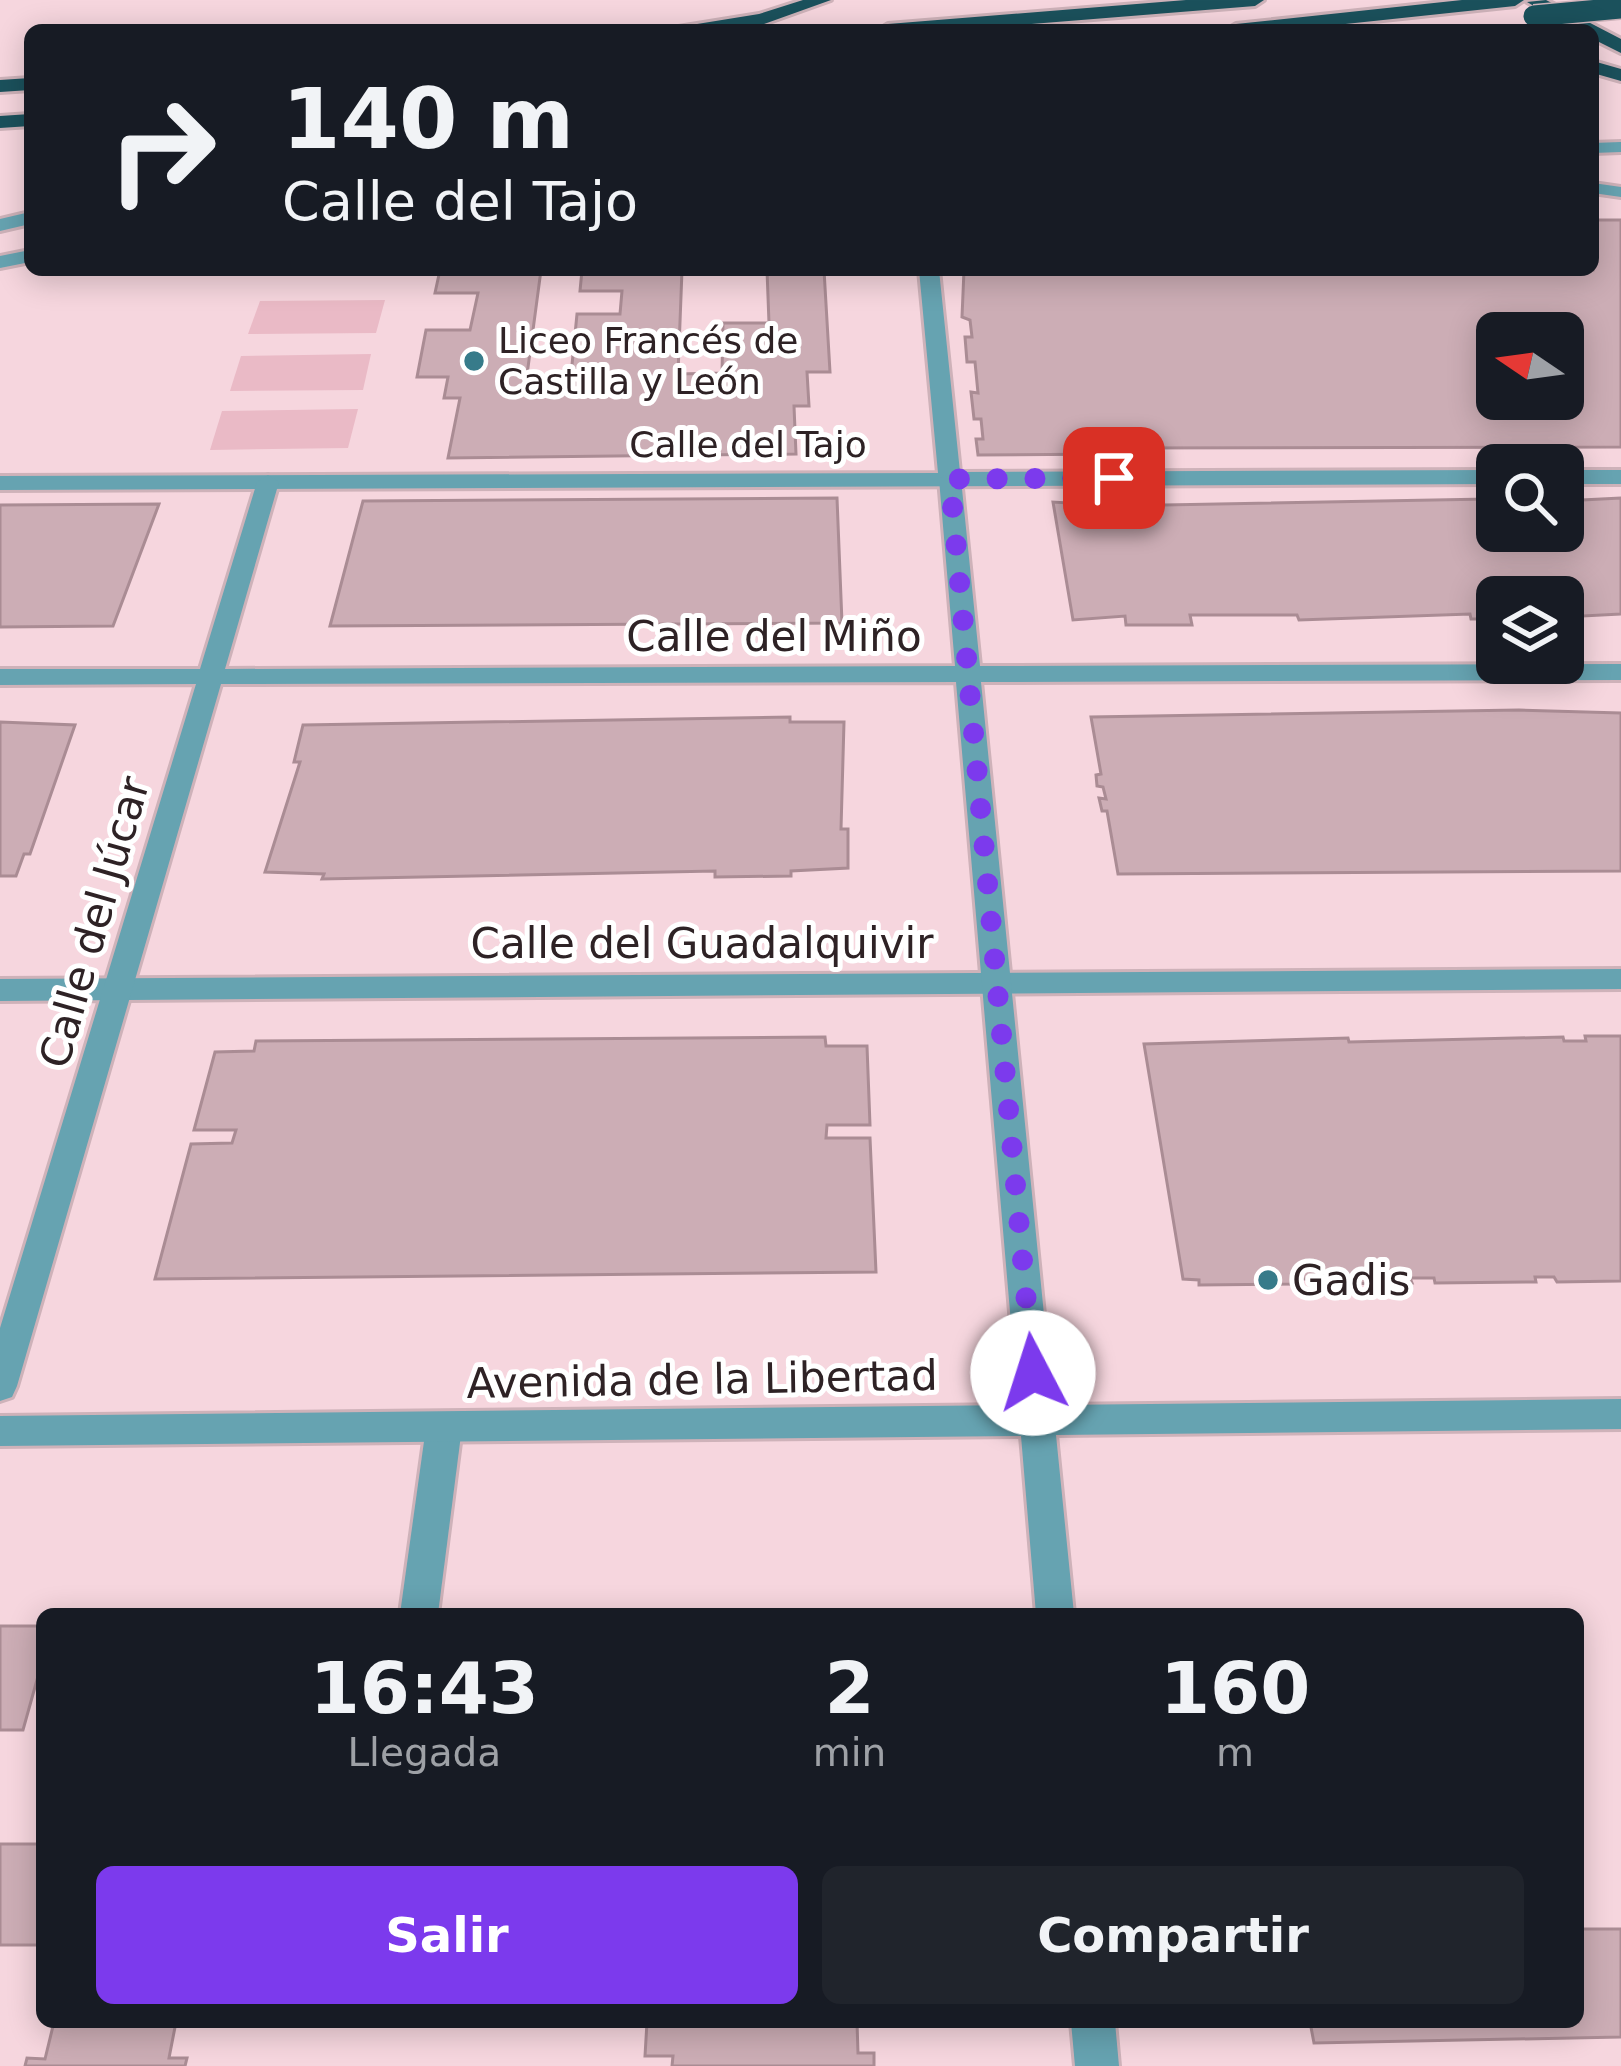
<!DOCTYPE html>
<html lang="es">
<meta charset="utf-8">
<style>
body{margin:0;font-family:"DejaVu Sans",sans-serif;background:#20242c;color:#f1f3f6;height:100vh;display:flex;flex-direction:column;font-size:45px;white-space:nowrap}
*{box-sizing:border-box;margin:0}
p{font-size:39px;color:#9ea1a6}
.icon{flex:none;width:66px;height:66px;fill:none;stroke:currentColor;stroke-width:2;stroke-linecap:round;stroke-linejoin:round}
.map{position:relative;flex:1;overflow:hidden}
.panel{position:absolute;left:36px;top:1608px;width:1548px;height:420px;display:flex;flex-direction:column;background:#171b24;border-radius:18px;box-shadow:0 6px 30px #0003}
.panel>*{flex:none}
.top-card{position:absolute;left:24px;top:24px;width:1575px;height:252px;border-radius:18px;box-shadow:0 6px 30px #0003;background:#171b24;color:#f1f3f6;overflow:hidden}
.needle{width:78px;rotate:283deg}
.controls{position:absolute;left:1476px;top:312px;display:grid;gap:24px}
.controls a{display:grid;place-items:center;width:108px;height:108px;border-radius:18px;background:#171b24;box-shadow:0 6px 30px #0003;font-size:60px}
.pin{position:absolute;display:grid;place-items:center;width:102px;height:102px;color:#fff;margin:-51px;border-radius:24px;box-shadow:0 6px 18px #0006}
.me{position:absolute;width:132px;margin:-66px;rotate:355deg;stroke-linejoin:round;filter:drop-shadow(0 0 9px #0008)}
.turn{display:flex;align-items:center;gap:42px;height:252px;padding:0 60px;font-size:54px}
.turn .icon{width:156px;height:156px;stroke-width:2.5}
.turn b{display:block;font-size:84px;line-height:102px}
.eta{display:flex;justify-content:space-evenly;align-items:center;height:204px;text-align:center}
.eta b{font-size:72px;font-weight:700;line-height:84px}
.primary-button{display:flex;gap:24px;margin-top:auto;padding:24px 60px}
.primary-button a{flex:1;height:138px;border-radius:18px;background:#7c3aed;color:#fff;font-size:48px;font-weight:700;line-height:138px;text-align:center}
.primary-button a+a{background:#20242c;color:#f1f3f6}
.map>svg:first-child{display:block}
.green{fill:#eabac6}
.building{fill:#ccadb5;stroke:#aa8c94;stroke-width:3;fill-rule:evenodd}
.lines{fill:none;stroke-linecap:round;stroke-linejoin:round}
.service-casing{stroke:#ceb2b9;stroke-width:6}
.pedestrian-casing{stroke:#ceb2b9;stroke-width:6}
.minor-casing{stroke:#ceb2b9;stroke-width:6}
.tertiary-casing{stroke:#ceb2b9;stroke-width:6}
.motorway-casing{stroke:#ceb2b9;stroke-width:6}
.service{fill:#66a3b1;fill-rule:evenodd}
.pedestrian{fill:#66a3b1;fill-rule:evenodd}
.minor{fill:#66a3b1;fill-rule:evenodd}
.tertiary{fill:#66a3b1;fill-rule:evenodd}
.motorway{fill:#1b515c;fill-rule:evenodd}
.motorway-bridge-casing{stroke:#ceb2b9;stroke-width:24;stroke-linecap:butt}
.motorway-bridge{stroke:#1b515c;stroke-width:21}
.route{stroke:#7c3aed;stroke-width:21;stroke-dasharray:0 37.8}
.poi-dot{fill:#377b8a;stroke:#fff;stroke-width:4.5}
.labels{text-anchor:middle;stroke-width:10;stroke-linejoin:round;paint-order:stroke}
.far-poi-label{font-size:36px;fill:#2e2225;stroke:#fff;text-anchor:start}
.far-street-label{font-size:36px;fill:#2e2225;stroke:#fff}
.street-label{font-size:42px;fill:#2e2225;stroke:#fff}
.poi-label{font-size:42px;fill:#2e2225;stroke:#fff;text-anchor:start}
</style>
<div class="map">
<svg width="1621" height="2066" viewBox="0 0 1621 2066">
<rect width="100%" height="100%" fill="#f6d6de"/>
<g class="green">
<polygon points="385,300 376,333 248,334 260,301"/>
<polygon points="371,354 363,390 230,391 241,356"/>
<polygon points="358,409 348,448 210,450 222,411"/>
</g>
<g class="building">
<path d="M1593 211 1598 220H1621V447L1113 448 1114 454 978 455 976 439H983L981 419H974L971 392 978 393 975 362H967L965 337H972L970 320 962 317 964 270H1593ZM1497 333H1563V399H1497Z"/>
<polygon points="440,270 541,270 527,375 571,375 577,314 620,314 622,291 580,291 582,270 682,270 678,374 722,373 723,323 769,323 767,270 824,270 830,372 807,372 809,406 794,406 796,454 448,458 460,398 444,398 448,377 417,377 426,330 470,330 478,293 435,293"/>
<polygon points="1101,497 1162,497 1164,505 1488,499 1497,503 1497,531 1563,531 1563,501 1621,498 1621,614 1564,617 1563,597 1497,597 1497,619 1471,619 1470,614 1299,620 1297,615 1190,615 1192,625 1126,625 1125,616 1073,620 1053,502 1103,505"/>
<polygon points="837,498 842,623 330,626 363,501"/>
<polygon points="159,504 113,626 0,627 0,505"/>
<polygon points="1519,710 1621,713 1621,871 1118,874 1107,811 1102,811 1099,798 1106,799 1103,787 1097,786 1096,775 1101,774 1091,717"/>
<polygon points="790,717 790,722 844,722 841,829 848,829 848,868 791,871 791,876 715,877 715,871 322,879 324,874 265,872 300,762 294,762 303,725"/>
<polygon points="0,722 75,725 30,854 24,854 16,876 0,876"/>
<polygon points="1585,1036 1621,1036 1621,1281 1557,1282 1554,1277 1535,1277 1536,1282 1435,1283 1434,1278 1410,1278 1412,1283 1316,1284 1315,1279 1295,1279 1296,1284 1199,1285 1199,1280 1183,1279 1144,1044 1348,1038 1349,1042 1563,1037 1564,1041 1586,1041"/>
<polygon points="825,1037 826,1046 867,1046 870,1125 827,1125 826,1138 870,1138 876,1272 155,1279 191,1144 232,1143 236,1130 194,1130 215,1052 254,1051 256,1041"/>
<polygon points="0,1626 42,1626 42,1662 23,1730 0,1730"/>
<rect x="0" y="1844" width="42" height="101"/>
<polygon points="1578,1929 1621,1929 1621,2037 1314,2043 1310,2022 1578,2022"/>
<polygon points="54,2022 176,2022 169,2058 187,2058 185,2066 25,2066 27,2058 45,2059"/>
<polygon points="647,2022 857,2022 858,2053 874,2053 874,2066 672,2066 673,2056 645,2056"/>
</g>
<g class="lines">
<g class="service-casing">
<polygon id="service" points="444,1412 457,1416 462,1427 438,1614 400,1614 426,1427 431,1416"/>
</g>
<g class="pedestrian-casing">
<g id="pedestrian">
<polygon points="919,270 939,270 960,472 1497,470 1497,484 0,490 0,476 938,473"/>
<rect x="1563" y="470" width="58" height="14"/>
<polygon points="1621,969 1621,989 0,1001 0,979"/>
</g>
</g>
<g class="minor-casing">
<g id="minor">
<polygon points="950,472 961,479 980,666 1621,664 1621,680 981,682 1053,1405 1621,1399 1621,1429 1056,1435 1074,1614 1036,1614 1021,1436 0,1446 0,1416 1018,1405 956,682 221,684 17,1386 12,1397 0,1401 0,1328 196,684 0,685 0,669 200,669 257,482 268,475 279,482 225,669 955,666 939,479"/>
<polygon points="1071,2022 1115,2022 1119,2066 1075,2066"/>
</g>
</g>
<g class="tertiary-casing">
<g id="tertiary">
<polygon points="1621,142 1621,152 1593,153 1593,143"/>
<polygon points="1593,183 1621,187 1621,197 1593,193"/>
<polygon points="30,212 30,224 0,231 0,219"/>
<polygon points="30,250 30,262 0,268 0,256"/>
</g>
</g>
<g class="motorway-casing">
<g id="motorway">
<polygon points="803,0 831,0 761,25 660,30 759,14"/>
<polygon points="1186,0 1264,0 1255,6 958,30 878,30 888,24"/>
<polygon points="1462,0 1524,0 1515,6 1289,30 1226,30 1236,24"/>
<polygon points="1546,0 1621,39 1621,53 1593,39 1593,30 1575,30 1527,2"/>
<polygon points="1593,61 1621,69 1621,81 1593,73"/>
<polygon points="30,78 30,90 0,92 0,80"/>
<polygon points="30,114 30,126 0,128 0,116"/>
</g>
</g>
<use href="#service" class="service"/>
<use href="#pedestrian" class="pedestrian"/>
<use href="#minor" class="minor"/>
<use href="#tertiary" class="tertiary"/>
<use href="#motorway" class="motorway"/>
<g class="motorway-bridge-casing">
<polyline id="motorway-bridge" points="1534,16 1621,8"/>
</g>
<use href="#motorway-bridge" class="motorway-bridge"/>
</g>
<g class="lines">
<polyline class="route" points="1033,1373 950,479 1114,478"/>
</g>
<g class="poi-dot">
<circle cx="474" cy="361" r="12"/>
<circle cx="1268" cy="1280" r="12"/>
</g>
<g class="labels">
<g class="far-poi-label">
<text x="498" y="353">Liceo Francés de<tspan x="498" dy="41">Castilla y León</tspan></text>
</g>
<g class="far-street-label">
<text x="748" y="457">Calle del Tajo</text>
</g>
<g class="street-label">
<text x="774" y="651">Calle del Miño</text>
<text transform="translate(94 922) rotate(-74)" y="15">Calle del Júcar</text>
<text x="702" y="958">Calle del Guadalquivir</text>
<text transform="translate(702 1379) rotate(-1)" y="15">Avenida de la Libertad</text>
</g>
<g class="poi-label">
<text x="1292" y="1295">Gadis</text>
</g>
</g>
</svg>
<div class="controls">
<a><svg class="needle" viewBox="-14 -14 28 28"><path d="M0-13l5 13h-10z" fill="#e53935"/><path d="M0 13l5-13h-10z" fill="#9ea1a6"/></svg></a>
<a><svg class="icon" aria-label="search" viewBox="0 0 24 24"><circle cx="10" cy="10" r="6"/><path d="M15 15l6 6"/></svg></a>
<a><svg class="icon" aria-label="layers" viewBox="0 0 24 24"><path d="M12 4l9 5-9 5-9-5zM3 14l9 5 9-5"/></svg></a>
</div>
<div class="pin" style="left:1114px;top:478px;background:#d93025"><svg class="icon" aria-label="arrive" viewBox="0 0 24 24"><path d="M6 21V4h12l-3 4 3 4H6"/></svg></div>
<svg class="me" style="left:1033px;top:1373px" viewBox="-20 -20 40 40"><circle r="19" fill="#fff"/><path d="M0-13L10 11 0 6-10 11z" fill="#7c3aed"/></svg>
<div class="top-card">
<div class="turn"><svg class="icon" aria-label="right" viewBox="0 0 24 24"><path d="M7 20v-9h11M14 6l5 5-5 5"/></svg><div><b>140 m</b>Calle del Tajo</div></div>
</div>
<section class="panel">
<div class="eta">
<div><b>16:43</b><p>Llegada</p></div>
<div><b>2</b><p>min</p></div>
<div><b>160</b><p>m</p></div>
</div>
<div class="primary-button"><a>Salir</a><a>Compartir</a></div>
</section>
</div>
